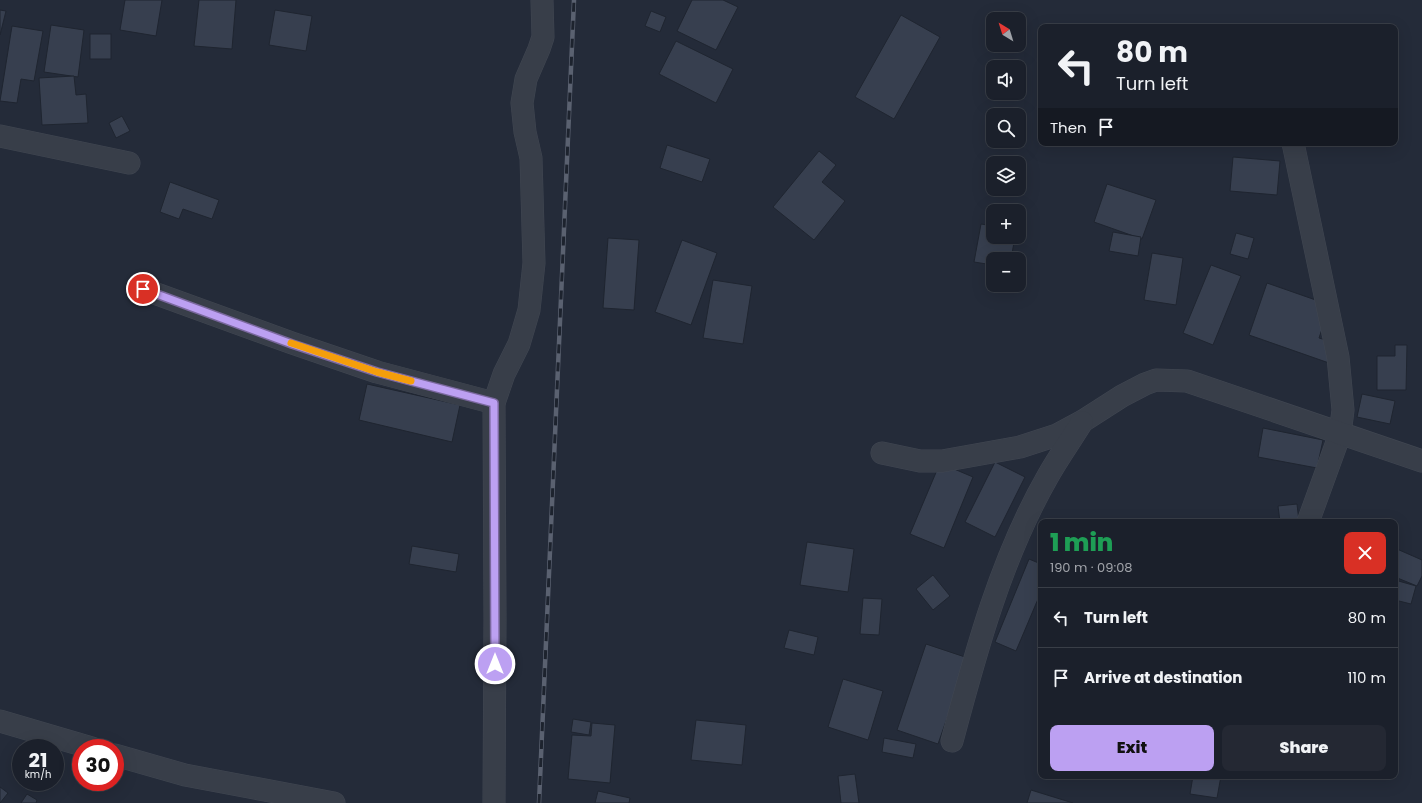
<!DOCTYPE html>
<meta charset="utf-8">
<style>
body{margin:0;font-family:Poppins,sans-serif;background:#242833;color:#f1f3f6;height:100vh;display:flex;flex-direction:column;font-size:15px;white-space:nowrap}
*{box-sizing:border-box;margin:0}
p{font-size:13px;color:#a0a3a9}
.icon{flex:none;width:22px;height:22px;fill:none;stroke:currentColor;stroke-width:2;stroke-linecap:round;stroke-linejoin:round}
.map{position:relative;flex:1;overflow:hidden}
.sheet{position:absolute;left:1038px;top:519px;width:360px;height:260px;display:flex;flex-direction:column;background:#1b202b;border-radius:8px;box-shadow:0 4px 16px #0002,0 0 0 1px #393e47}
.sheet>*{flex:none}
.hud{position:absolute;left:1038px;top:24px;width:360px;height:122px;border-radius:8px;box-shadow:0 4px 16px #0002,0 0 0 1px #393e47;background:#1b202b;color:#f1f3f6;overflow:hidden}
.needle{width:26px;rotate:322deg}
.fabs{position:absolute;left:986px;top:12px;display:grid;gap:8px}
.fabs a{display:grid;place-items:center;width:40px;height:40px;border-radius:8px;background:#1b202b;box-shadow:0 4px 16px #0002,0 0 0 1px #393e47;font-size:20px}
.speed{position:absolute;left:12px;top:739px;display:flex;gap:8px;font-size:20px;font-weight:700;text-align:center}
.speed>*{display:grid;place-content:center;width:52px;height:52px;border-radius:50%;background:#1b202b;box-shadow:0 4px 16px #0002,0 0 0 1px #393e47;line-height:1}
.speed small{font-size:10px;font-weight:400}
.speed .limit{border:6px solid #d22;background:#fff;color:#111}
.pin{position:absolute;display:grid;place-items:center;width:34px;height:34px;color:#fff;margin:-17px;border:2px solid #fff;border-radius:50%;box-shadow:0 1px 4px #0007}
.me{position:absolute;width:44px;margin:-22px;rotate:0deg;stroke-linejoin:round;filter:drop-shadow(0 0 3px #0008)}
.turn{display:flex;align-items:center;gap:14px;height:84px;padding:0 12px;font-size:18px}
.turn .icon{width:52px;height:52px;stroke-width:2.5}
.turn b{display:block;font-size:28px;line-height:34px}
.then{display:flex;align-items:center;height:38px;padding:0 12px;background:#0003;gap:8px;font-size:15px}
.round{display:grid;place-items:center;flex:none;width:42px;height:42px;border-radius:8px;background:#242833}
.summary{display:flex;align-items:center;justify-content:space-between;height:68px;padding:0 12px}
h1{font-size:24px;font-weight:800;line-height:30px;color:#1e9e55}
.action{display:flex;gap:8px;margin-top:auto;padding:8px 12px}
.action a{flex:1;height:46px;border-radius:8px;background:#bca0f2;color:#111;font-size:16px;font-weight:800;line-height:46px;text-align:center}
.action a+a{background:#242833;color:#f1f3f6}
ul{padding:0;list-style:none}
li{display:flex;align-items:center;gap:12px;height:60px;padding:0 12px;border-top:1px solid #393e47}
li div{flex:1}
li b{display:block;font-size:15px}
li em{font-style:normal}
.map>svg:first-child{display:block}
.building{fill:#373f4f;stroke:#1f2530}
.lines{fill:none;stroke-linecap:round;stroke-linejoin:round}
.minor-casing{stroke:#414752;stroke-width:23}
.minor{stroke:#383e49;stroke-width:22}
.rail-casing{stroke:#5a6170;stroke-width:4.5}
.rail{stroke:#1d232e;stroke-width:3;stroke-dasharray:9;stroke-linecap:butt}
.route-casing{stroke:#7a689d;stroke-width:10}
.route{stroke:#bca0f2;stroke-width:7}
.slow{stroke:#f59e0b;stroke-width:7}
</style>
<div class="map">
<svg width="1422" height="803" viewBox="0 0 1422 803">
<rect width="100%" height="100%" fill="#242b39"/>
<g class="building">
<polygon points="125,0 162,0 156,36 120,30"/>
<polygon points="199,0 236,0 232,49 194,46"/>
<polygon points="692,0 723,0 738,7 716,50 677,31"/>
<polygon points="0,10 6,11 0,35"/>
<polygon points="275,10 312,16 306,51 269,45"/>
<polygon points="651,11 666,17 660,32 645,26"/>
<polygon points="901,15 940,37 894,119 855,97"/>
<polygon points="51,25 84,30 78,77 44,72"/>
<polygon points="12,26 43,31 34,81 21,79 17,103 0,101"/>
<rect x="90" y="34" width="21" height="25"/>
<polygon points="676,41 733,69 716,103 659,74"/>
<polygon points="74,76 76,95 86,94 88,123 42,125 39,78"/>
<polygon points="122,116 130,131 116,138 109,123"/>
<polygon points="667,145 710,159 702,182 660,168"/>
<polygon points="819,151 836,165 822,182 845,201 814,240 773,207"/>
<polygon points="1233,157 1280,161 1277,195 1230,191"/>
<polygon points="170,182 219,200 212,219 183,209 179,219 160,212"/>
<polygon points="1107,184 1156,200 1142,239 1094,222"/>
<polygon points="981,224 993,226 993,237 1015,237 1011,259 993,259 993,265 974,262"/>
<polygon points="1113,232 1141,237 1138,256 1109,251"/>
<polygon points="1236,233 1254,238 1248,259 1230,254"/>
<polygon points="608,238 639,240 634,310 603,308"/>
<polygon points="682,240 717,253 691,325 655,312"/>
<polygon points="1152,253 1183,258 1176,305 1144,300"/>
<polygon points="1211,265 1241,276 1213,345 1183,333"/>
<polygon points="713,280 752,286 743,344 703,338"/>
<polygon points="1267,283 1330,305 1319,338 1336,343 1329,363 1249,335"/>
<polygon points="1395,345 1407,345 1406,390 1377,390 1377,356 1395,356"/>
<polygon points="367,384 460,405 452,442 359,420"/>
<polygon points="1362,394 1395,401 1390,424 1357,417"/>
<polygon points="1263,428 1323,440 1317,468 1258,457"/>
<polygon points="995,462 1025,477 995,537 965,522"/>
<polygon points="940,463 973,477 944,548 910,534"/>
<polygon points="1297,504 1299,521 1280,522 1278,506"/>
<polygon points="807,542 854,549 848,592 800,585"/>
<polygon points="412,546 459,554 456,572 409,564"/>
<polygon points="1397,549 1422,560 1422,576 1417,586 1395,577 1395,553"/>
<polygon points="1029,559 1041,564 1041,592 1016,651 995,642"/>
<polygon points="933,575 950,596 933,610 916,589"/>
<polygon points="1395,580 1416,586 1411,604 1395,600"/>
<polygon points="863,598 882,599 879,635 860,634"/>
<polygon points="789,630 818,637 814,655 784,648"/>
<polygon points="926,644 968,658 938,744 897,730"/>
<polygon points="843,679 883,691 868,740 828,727"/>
<polygon points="573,719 591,722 589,735 571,732"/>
<polygon points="696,720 746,725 742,765 691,760"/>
<polygon points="592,723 615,725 610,783 568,779 572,735 591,736"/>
<polygon points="884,738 916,744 913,758 882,752"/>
<polygon points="855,774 859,803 841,803 838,776"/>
<polygon points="1193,776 1221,776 1217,798 1190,794"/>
<polygon points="0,787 8,793 0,803"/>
<polygon points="1031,790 1073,803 1027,803"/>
<polygon points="598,791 630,798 629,803 595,803"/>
<polygon points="27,794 37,800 36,803 21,803"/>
</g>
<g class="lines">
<g class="minor-casing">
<g id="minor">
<polyline points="0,136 129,163"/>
<polyline points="1293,143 1338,357 1343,410 1340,434 1308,522"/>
<polyline points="143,289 292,343 377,372 494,403"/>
<polyline points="882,453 920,461 942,461 1020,447 1057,435 1083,421 1122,396 1145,384 1156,380 1187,381 1422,461"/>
<polyline points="0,721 92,748"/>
<path d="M952 741C976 651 1001 558 1048 476 1058 458 1071 440 1082 422"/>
<polyline points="115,755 185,775 334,803"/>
<polyline points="494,803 495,618 494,403 504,374 519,344 529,310 534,263 531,158 525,132 522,103 526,79 539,49 543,37 542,0"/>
</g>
</g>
<use href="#minor" class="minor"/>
<g class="rail-casing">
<polyline id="rail" points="539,803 574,0"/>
</g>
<use href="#rail" class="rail"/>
</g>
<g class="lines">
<g class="route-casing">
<polyline id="route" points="143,289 292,344 377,372 494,403 495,664"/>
</g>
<use href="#route" class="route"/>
<polyline class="slow" points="291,343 377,372 411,381"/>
</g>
</svg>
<div class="fabs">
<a><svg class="needle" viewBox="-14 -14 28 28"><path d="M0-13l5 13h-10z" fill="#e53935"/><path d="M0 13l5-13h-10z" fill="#a0a3a9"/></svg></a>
<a><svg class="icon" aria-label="sound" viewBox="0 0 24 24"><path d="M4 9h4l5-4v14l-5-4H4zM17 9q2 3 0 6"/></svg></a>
<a><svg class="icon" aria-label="search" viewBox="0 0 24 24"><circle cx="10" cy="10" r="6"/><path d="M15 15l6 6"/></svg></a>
<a><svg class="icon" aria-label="layers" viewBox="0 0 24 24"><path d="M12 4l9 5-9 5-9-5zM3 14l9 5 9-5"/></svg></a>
<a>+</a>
<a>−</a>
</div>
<div class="speed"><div>21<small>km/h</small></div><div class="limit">30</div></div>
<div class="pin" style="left:143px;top:289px;background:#d93025"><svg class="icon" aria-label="arrive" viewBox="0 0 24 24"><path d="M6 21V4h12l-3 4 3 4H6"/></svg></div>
<svg class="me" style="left:495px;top:664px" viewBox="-20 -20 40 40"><circle r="17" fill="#bca0f2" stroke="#fff" stroke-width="3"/><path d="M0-11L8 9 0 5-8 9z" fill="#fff"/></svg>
<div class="hud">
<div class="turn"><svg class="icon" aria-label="left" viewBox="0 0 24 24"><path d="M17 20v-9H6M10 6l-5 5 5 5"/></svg><div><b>80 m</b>Turn left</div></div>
<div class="then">Then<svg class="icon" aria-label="arrive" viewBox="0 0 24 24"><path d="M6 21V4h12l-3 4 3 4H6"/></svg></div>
</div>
<section class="sheet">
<div class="summary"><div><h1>1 min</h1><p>190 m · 09:08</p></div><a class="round" style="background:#d93025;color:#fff"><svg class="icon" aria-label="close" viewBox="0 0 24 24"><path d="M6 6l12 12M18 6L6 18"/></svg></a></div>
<ul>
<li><svg class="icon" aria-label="left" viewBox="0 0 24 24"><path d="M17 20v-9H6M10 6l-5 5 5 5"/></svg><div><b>Turn left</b></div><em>80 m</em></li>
<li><svg class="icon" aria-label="arrive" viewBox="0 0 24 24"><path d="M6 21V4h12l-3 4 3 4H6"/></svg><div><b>Arrive at destination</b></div><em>110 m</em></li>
</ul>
<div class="action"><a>Exit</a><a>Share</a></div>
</section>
</div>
